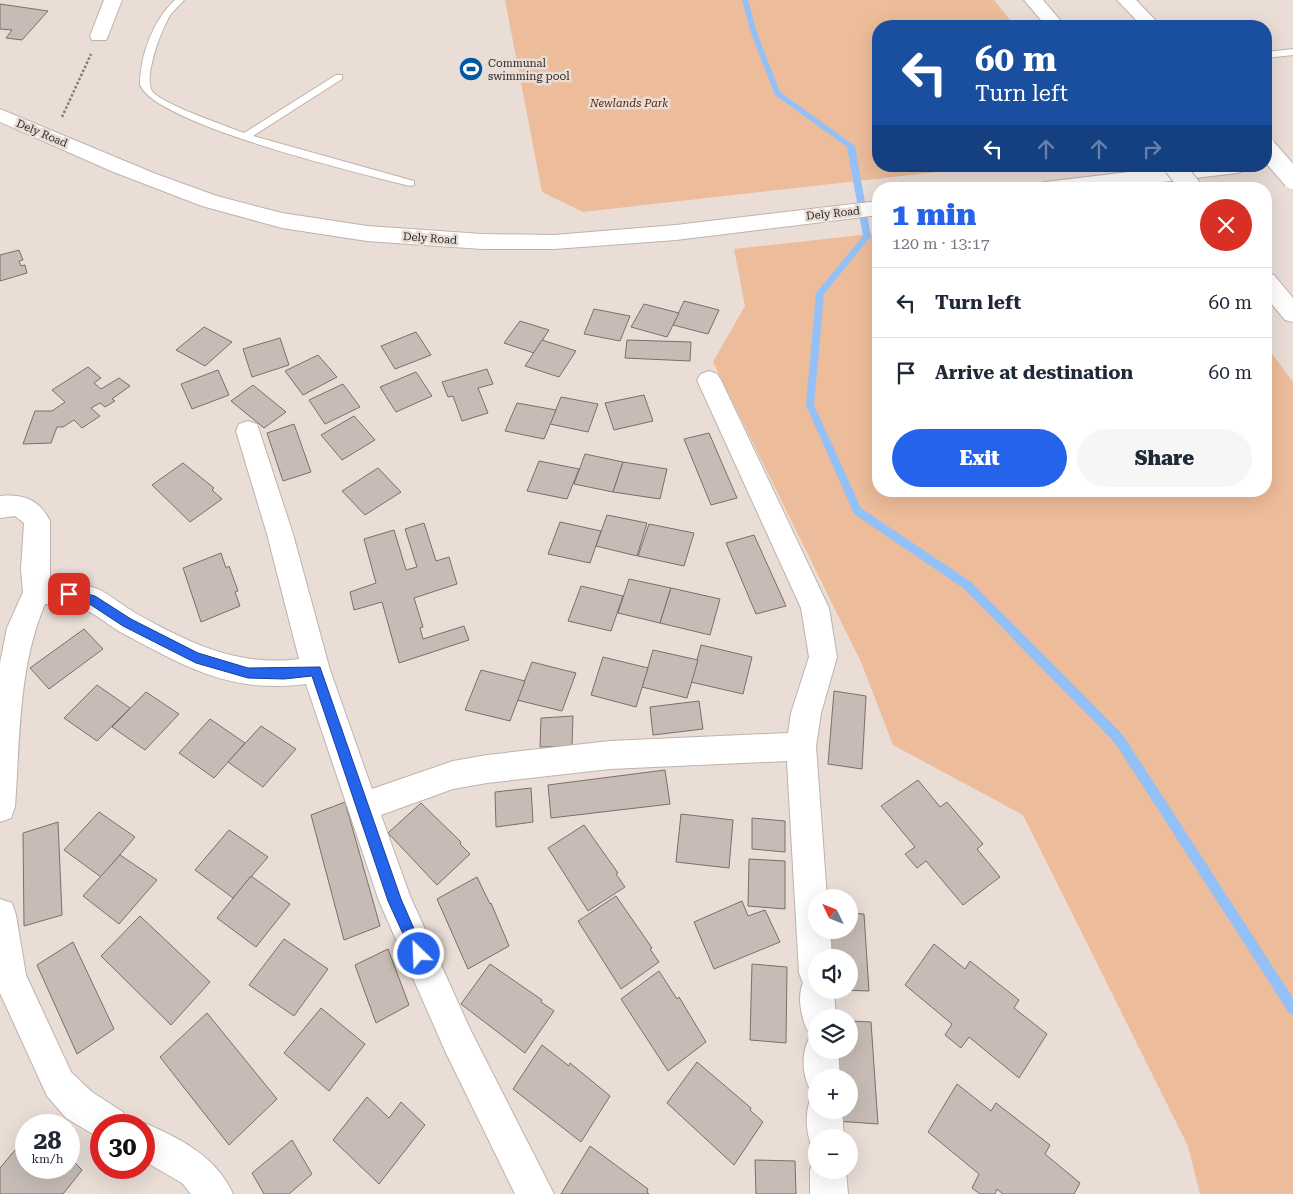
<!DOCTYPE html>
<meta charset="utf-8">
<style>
body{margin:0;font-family:"Roboto Serif",serif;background:#f6f6f7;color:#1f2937;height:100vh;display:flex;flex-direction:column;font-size:19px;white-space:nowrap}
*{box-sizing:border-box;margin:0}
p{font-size:16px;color:#747a83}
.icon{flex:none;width:28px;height:28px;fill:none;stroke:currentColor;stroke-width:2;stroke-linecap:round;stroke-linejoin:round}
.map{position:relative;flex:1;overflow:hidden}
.panel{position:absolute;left:872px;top:182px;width:400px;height:315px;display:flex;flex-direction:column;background:#fff;border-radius:20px;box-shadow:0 5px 20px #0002}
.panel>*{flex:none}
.guide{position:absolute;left:872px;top:20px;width:400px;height:152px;border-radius:20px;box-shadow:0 5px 20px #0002;background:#1a4fa0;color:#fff;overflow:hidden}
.needle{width:32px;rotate:313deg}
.buttons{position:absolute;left:808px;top:889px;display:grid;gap:10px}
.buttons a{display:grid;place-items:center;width:50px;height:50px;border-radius:50%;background:#fff;box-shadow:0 5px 20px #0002;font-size:25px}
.speed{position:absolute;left:15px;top:1114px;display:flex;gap:10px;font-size:25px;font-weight:700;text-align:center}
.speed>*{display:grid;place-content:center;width:65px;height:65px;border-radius:50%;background:#fff;box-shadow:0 5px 20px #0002;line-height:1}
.speed small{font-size:12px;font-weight:400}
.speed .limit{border:8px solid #d22;background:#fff;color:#111}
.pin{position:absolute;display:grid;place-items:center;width:42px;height:42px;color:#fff;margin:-21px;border-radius:10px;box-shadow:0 2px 8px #0006}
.me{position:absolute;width:55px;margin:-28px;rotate:336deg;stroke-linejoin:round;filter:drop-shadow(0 0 4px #0008)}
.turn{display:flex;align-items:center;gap:18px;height:105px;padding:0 20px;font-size:22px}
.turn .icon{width:65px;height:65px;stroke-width:2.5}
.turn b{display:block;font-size:35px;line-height:42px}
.lanes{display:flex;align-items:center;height:48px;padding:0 20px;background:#0003;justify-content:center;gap:25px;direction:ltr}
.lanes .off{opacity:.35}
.round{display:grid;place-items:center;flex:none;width:52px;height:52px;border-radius:26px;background:#f6f6f7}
.head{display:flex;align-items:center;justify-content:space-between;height:85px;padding:0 20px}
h1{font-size:30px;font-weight:800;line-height:38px;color:#2563eb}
.action{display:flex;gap:10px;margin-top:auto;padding:10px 20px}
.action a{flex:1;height:58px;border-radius:30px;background:#2563eb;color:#fff;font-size:20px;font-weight:800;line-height:58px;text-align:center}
.action a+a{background:#f6f6f7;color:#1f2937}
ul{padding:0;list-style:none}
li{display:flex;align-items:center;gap:15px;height:70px;padding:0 20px;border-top:1px solid #e0e1e3}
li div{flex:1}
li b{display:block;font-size:19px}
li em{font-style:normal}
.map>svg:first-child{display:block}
.green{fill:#edbc9a}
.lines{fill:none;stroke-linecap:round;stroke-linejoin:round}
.stream{fill:#93c1f7;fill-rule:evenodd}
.building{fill:#c7bcb5;stroke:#7a7069}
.service-casing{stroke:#beb3ac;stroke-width:2}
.minor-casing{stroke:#beb3ac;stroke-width:2}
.tertiary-casing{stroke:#beb3ac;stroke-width:2}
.motorway-casing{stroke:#beb3ac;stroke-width:2}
.path{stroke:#857d78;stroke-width:2.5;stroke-dasharray:2.5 2;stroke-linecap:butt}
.service{fill:#fff;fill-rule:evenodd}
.minor{fill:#fff;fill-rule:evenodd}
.tertiary{fill:#fff;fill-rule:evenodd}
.motorway{fill:#fff;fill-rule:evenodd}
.motorway-bridge-casing{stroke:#beb3ac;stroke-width:22;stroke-linecap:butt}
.motorway-bridge{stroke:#fff;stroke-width:20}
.route{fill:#2563eb;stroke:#184099}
.labels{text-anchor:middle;stroke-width:5;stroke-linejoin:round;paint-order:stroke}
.far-poi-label{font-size:11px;fill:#2e2a27;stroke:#e9ddd6;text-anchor:start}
.far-park-label{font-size:11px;font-style:italic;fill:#502907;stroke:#e9ddd6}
.far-street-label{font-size:11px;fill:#2e2a27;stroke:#e9ddd6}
</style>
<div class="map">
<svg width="1293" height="1194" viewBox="0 0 1293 1194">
<rect width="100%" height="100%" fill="#e9ddd6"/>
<g class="green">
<polygon points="505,0 994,0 1015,26 879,26 879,166 991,166 583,212 542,192"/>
<polygon points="879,233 879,491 1266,491 1266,346 1293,382 1293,1194 1200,1194 1188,1146 1023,815 893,745 861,662 713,362 745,306 734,249"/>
</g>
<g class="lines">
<polygon class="stream" points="742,0 748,0 757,33 780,92 855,146 871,236 824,294 814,405 861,508 971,582 1123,735 1293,998 1293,1015 1289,1013 1115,743 963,588 854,514 806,405 816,293 863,236 847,147 775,95 751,33"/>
</g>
<g class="building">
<polygon points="0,4 48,11 22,40 6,38 12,30 0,29"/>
<polygon points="19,250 23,260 19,261 21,266 25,265 27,273 0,281 0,255"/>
<polygon points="684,301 719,310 708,334 673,325"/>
<polygon points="644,304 679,313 667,337 631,327"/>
<polygon points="594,309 630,316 620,341 584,334"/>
<polygon points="520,321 549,330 534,353 504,343"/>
<polygon points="204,327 232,342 205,366 176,350"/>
<polygon points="416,332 431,355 395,369 381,346"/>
<polygon points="280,338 289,365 252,377 243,349"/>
<polygon points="542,340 576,351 559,377 525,366"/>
<polygon points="627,340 691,342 690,361 625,358"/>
<polygon points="318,355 337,377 303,395 285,371"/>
<polygon points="88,367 101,378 94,383 101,389 119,378 130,386 112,399 115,401 105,407 100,403 91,408 100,416 82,428 74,420 63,427 57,427 51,443 23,444 35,411 52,411 65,402 52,390"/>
<polygon points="487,369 493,384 478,388 488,413 462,421 453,396 448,397 442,382"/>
<polygon points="218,370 229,395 192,409 181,384"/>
<polygon points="416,372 432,396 396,412 380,387"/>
<polygon points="343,384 360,407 325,424 309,400"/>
<polygon points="253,385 286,412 264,428 231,401"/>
<polygon points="644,395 653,421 614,430 605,403"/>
<polygon points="561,397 598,404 588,432 550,424"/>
<polygon points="517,403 556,410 544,439 505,431"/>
<polygon points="354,416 375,440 342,460 321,435"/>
<polygon points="294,424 311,472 283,481 267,433"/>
<polygon points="709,433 737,498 711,505 684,439"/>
<polygon points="585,454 623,462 613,492 574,484"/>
<polygon points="539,461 579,469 567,499 527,491"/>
<polygon points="623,462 667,469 660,499 613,492"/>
<polygon points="183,463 214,488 212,490 222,499 190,522 152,485"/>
<polygon points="378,468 401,492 365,515 342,491"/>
<polygon points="607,515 647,523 637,556 596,546"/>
<polygon points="560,522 601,531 590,563 548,554"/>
<polygon points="424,523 436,561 449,557 457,584 414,598 423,627 420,628 423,639 464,626 469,640 399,663 382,602 354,610 350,592 376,583 364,539 394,530 406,570 417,567 405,529"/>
<polygon points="649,524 694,533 684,566 638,556"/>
<polygon points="754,535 786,606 756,614 726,543"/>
<polygon points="221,553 226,568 229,566 238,591 235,592 240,606 201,622 183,568"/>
<polygon points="629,579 671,588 660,623 618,613"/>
<polygon points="581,586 623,596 611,631 568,621"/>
<polygon points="671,588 720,599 710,635 660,623"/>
<polygon points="84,629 103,649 49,689 30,668"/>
<polygon points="701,645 752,657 743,694 691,682"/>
<polygon points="653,650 698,660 687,698 642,687"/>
<polygon points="603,657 648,668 636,707 591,695"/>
<polygon points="532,662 576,673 562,711 517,700"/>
<polygon points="481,670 525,681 510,721 465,710"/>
<polygon points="97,685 130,708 97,741 64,718"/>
<polygon points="834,691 866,696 862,769 828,764"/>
<polygon points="146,692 179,714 145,750 112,727"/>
<polygon points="699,701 703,729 653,735 650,707"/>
<polygon points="573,716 572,746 540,747 541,718"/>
<polygon points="210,719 245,743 214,778 179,753"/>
<polygon points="261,726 296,749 263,787 228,762"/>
<polygon points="665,770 670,804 551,818 548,785"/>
<polygon points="918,780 940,807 947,802 983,844 977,849 1000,877 963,905 926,861 917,868 905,854 915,847 881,806"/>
<polygon points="531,788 533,822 496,827 495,792"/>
<polygon points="345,802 380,926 344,940 311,815"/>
<polygon points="421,803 461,842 460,844 470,854 437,885 388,833"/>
<polygon points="99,812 135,837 101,877 64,850"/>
<polygon points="681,814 733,820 729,868 676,862"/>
<polygon points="752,818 785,821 785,852 752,849"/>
<polygon points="58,822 62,915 24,926 23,833"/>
<polygon points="584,825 618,873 616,874 625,887 588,911 548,848"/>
<polygon points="229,830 268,857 233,898 195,870"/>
<polygon points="120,855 157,880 119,924 83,896"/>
<polygon points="749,859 785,861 785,909 748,906"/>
<polygon points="251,876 290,904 256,947 217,918"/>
<polygon points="477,877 490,904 491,903 509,946 468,969 437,899"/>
<polygon points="616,896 652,948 650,949 659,962 621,989 578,921"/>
<polygon points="742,901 748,916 765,910 780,942 714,969 694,922"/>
<polygon points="849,913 864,914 869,991 839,990 849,990 849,958 828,958 827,930 849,930"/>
<polygon points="140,916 210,982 171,1025 101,956"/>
<polygon points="284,939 328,969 294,1016 249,985"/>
<polygon points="73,942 114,1029 77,1054 37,965"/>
<polygon points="934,944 965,969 970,961 1019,1000 1014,1008 1047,1034 1019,1078 969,1037 961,1048 945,1035 952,1024 905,985"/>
<polygon points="388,949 409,1005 376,1023 355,965"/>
<polygon points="490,964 542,1000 541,1002 554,1011 525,1053 461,1004"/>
<polygon points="752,964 787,967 786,1043 750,1040"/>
<polygon points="659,971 677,999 679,997 706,1042 668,1071 621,999"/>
<polygon points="321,1008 365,1044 329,1091 284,1053"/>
<polygon points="207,1013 277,1099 229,1145 160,1057"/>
<polygon points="849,1021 871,1022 878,1124 836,1121 835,1110 849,1110 849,1078 834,1078 833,1050 849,1050"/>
<polygon points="542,1045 569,1066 570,1063 610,1096 581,1142 513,1089"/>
<polygon points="697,1062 751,1108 750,1110 763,1122 734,1165 667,1103"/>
<polygon points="957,1084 991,1111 996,1103 1050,1145 1045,1154 1080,1183 1074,1194 1003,1194 997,1189 995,1194 980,1194 972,1188 979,1174 928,1132"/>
<polygon points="367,1097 389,1118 401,1102 425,1125 379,1184 333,1140"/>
<polygon points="292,1140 312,1174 289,1194 264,1194 252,1173"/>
<polygon points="590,1146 648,1189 647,1192 649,1194 561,1194"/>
<polygon points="16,1149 26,1159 26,1168 35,1168 38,1170 40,1168 69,1168 69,1157 82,1170 63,1194 0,1194 0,1168"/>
<polygon points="755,1160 795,1161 796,1194 756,1194"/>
</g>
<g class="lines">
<g class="service-casing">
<g id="service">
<path d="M175 0H184C180 5 175 9 171 14 162 27 143 77 152 91 161 104 227 126 244 133L336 75H342V79L253 136 414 181V185L410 186C363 174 157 125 140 85 140 56 153 20 175 0Z"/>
<polygon points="1293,49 1293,55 1266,58 1266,52"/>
</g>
</g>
<g class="minor-casing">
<g id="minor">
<polygon points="104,0 122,0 108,36 106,40 92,40 90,36"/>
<path d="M709 371 717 374 721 380 829 608 837 657 821 713 816 746 827 898H816V930H830L832 958H816V990H834L836 1018H816V1034L807 1030C801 1016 797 997 803 983L799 973 787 761 610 769 487 783 453 789 381 815 410 896 470 1029 554 1194H515L446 1053 379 901 306 684C231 694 186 667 122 633 109 626 97 614 83 609 71 605 58 605 45 604 18 667 20 740 15 807L11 818 0 822V663L7 628 23 592 21 569 24 523 15 516 0 518V496C23 494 39 499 50 521V581C67 582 86 583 102 591 114 598 125 607 137 614 189 643 238 667 299 659L267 534 236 431 239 424 248 421 257 424 293 534 330 670 372 789 453 761 487 755 610 741 788 733 791 713 809 657 801 608 697 380 701 374Z"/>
<polygon points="0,899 12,903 16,915 26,975 71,1072 92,1092 123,1112 128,1125 101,1125 101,1139 66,1118 47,1096 0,993"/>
<path d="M816 1035V1050H838L840 1078H816V1093L810 1090C802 1073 801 1055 809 1038Z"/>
<path d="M816 1095V1110H842L844 1138H816V1152L813 1151C806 1133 804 1115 811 1097Z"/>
<path d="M144 1123C180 1138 217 1157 233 1194H191L182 1183 144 1161V1125H139Z"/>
<polygon points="815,1157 816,1170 846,1170 848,1194 810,1194 810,1170"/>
</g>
</g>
<g class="tertiary-casing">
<g id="tertiary">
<polygon points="0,109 156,174 217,196 282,213 367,226 482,234 554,235 676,225 879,201 879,215 676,240 554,249 482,249 367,241 282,228 202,206 111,171 0,122"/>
<polygon points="1179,166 1247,166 1244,171 1237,173 1104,189 1035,189 1038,184 1045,182"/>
</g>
</g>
<g class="motorway-casing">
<g id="motorway">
<polygon points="1024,0 1043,0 1065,26 1046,26"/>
<polygon points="1117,0 1136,0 1161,26 1142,26"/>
<polygon points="1266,273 1274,275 1293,298 1293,322 1285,320 1266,297"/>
</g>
</g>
<polyline class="path" points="62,117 91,54"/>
<use href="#service" class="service"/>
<use href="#minor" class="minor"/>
<use href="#tertiary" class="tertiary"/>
<use href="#motorway" class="motorway"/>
<g class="motorway-bridge-casing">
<g id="motorway-bridge">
<polyline points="1266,148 1293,179"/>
<polyline points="1174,166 1192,189"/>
</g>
</g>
<use href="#motorway-bridge" class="motorway-bridge"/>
</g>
<polygon class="route" points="69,589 95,596 131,619 198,653 248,668 320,667 401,899 425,954 423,958 419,960 414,958 388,901 312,676 284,679 248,678 196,663 123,626 88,603 65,597 65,591"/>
<defs>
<g id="stadium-disc" transform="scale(1.25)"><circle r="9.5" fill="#0057a5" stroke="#e9ddd6"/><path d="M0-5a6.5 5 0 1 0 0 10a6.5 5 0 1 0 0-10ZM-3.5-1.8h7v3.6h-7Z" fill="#fff"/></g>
</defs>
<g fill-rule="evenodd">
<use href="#stadium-disc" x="471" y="69"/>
</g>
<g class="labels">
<g class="far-poi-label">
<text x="488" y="67">Communal<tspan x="488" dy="13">swimming pool</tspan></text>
</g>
<g class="far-park-label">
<text x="629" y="107">Newlands Park</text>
</g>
<g class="far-street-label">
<text transform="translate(42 133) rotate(23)" y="4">Dely Road</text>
<text transform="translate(833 213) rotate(-6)" y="4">Dely Road</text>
<text transform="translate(430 238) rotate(4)" y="4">Dely Road</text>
</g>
</g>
</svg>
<div class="buttons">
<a><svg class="needle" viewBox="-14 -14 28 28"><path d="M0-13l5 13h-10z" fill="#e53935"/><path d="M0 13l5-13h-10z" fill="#747a83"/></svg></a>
<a><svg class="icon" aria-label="sound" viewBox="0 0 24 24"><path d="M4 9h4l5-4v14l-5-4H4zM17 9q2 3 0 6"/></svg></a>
<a><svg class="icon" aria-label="layers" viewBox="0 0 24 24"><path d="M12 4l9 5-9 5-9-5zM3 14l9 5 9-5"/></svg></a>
<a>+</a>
<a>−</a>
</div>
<div class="speed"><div>28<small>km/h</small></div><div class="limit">30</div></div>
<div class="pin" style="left:69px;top:594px;background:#d93025"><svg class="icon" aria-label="arrive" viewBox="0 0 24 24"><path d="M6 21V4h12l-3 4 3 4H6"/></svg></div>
<svg class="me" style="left:419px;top:954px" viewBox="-20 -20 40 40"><circle r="17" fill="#2563eb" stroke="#fff" stroke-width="3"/><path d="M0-11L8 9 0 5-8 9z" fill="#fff"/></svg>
<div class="guide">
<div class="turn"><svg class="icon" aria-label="left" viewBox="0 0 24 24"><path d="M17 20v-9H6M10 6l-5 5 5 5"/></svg><div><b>60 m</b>Turn left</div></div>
<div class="lanes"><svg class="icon" aria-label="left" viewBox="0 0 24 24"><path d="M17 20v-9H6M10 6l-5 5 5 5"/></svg><svg class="icon off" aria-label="ahead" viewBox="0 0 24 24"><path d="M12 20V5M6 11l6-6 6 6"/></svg><svg class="icon off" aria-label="ahead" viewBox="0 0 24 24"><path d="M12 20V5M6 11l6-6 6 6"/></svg><svg class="icon off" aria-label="right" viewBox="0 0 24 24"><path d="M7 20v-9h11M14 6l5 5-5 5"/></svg></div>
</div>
<section class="panel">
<div class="head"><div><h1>1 min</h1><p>120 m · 13:17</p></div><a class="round" style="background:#d93025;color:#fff"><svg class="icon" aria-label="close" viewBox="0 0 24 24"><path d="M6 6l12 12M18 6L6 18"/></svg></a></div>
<ul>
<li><svg class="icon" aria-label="left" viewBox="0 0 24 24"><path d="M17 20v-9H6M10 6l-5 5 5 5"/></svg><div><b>Turn left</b></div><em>60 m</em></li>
<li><svg class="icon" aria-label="arrive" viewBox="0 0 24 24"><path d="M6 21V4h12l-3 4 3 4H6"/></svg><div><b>Arrive at destination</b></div><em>60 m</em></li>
</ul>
<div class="action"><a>Exit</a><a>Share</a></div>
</section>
</div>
